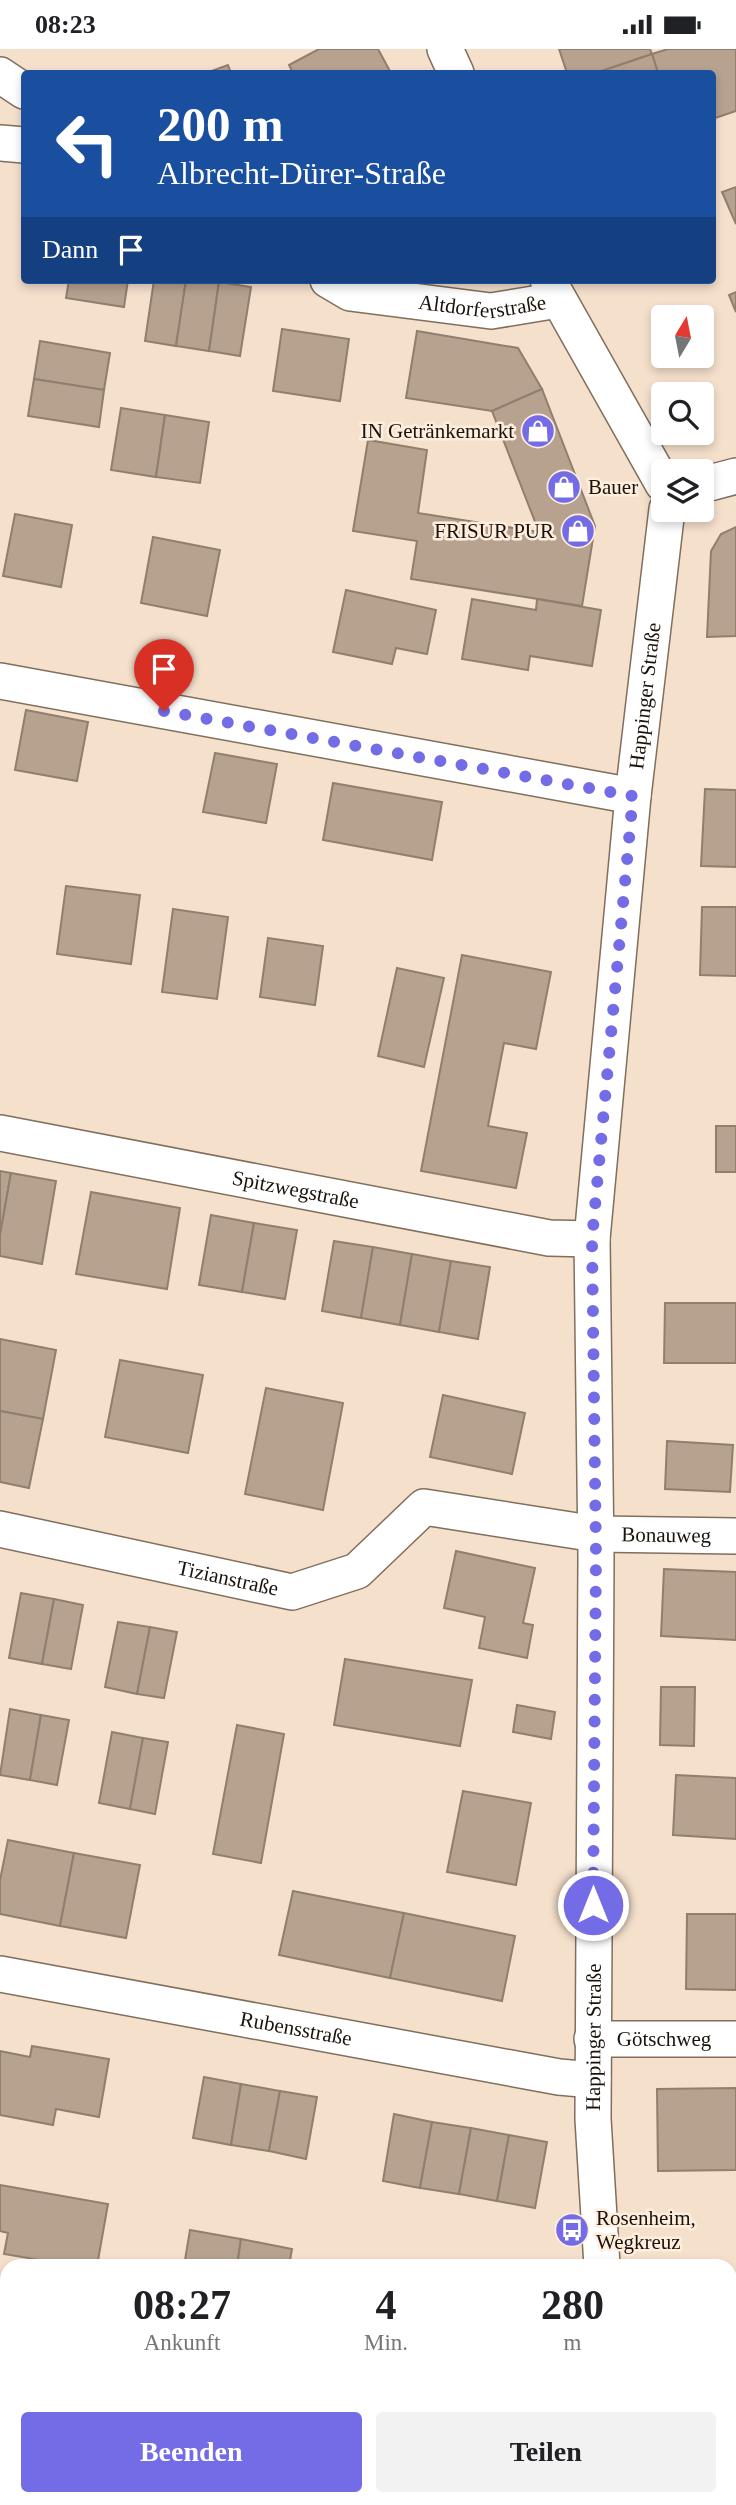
<!DOCTYPE html>
<html lang="de">
<meta charset="utf-8">
<style>
body{margin:0;font-family:"Times New Roman",serif;background:#f2f2f2;color:#202124;height:100vh;display:flex;flex-direction:column;font-size:26px;white-space:nowrap}
*{box-sizing:border-box;margin:0}
p{font-size:23px;color:#757577}
.icon{flex:none;width:38px;height:38px;fill:none;stroke:currentColor;stroke-width:2;stroke-linecap:round;stroke-linejoin:round}
.map{position:relative;flex:1;overflow:hidden}
.panel{position:absolute;left:0px;top:2210px;width:737px;height:247px;display:flex;flex-direction:column;background:#fff;border-radius:21px 21px 0 0;box-shadow:0 4px 10px #0003}
.panel>*{flex:none}
.guide{position:absolute;left:21px;top:21px;width:695px;height:214px;border-radius:7px;box-shadow:0 4px 10px #0003;background:#1a4fa0;color:#fff;overflow:hidden}
.needle{width:46px;rotate:10deg}
.fabs{position:absolute;left:651px;top:256px;display:grid;gap:14px}
.fabs a{display:grid;place-items:center;width:63px;height:63px;border-radius:7px;background:#fff;box-shadow:0 4px 10px #0003;font-size:35px}
.pin{position:absolute;display:grid;place-items:center;width:60px;height:60px;color:#fff;margin:-72px -30px;border-radius:50% 50% 50% 0;rotate:-45deg;box-shadow:0 0 7px #0007}
.pin .icon{rotate:45deg}
.me{position:absolute;width:77px;margin:-38px;rotate:0deg;stroke-linejoin:round;filter:drop-shadow(0 0 5px #0008)}
.turn{display:flex;align-items:center;gap:24px;height:147px;padding:0 21px;font-size:32px}
.turn .icon{width:91px;height:91px;stroke-width:2.5}
.turn b{display:block;font-size:49px;line-height:60px}
.then{display:flex;align-items:center;height:66px;padding:0 21px;background:#0003;gap:14px;font-size:26px}
.eta{display:flex;justify-content:space-evenly;align-items:center;height:119px;text-align:center}
.eta b{font-size:42px;font-weight:700;line-height:49px}
.primary-button{display:flex;gap:14px;margin-top:auto;padding:14px 21px}
.primary-button a{flex:1;height:80px;border-radius:7px;background:#746be6;color:#fff;font-size:28px;font-weight:700;line-height:80px;text-align:center}
.primary-button a+a{background:#f2f2f2;color:#202124}
.status{display:flex;justify-content:space-between;align-items:center;height:49px;padding:0 35px;background:#fff;direction:ltr}
.status svg{height:19px;fill:currentColor}
.map>svg:first-child{display:block}
.building{fill:#b6a28f;stroke:#917e6c;stroke-width:2}
.lines{fill:none;stroke-linecap:round;stroke-linejoin:round}
.minor-casing{stroke:#816e5d;stroke-width:38}
.minor{stroke:#fff;stroke-width:35}
.route{stroke:#746be6;stroke-width:12;stroke-dasharray:0 21.6}
.labels{text-anchor:middle;stroke-width:5;stroke-linejoin:round;paint-order:stroke}
.street-label{font-size:21px;fill:#1a130c;stroke:#ffeede}
.poi-label{font-size:21px;fill:#1a130c;stroke:#ffeede;text-anchor:end}
</style>
<div class="status"><b>08:23</b><svg viewBox="0 0 49 12"><path d="M0 12V9h3v3zM5 12V6h3v6zM10 12V3h3v9zM15 12V0h3v12zM26 1h20v11H26zM47 4h2v5h-2z"/></svg></div>
<div class="map">
<svg width="736" height="2456" viewBox="0 0 736 2456">
<rect width="100%" height="100%" fill="#f5e0cc"/>
<g class="building">
<polygon points="319,0 378,0 391,24 293,24 289,16"/>
<polygon points="559,0 650,0 652,5 596,24 567,24"/>
<polygon points="668,0 736,0 736,62 712,70 712,24 658,24 652,5"/>
<polygon points="652,5 658,24 596,24"/>
<polygon points="228,16 231,24 206,24"/>
<polygon points="736,138 736,175 722,143"/>
<polygon points="69,231 128,231 124,258 66,249"/>
<polygon points="154,231 186,231 176,297 145,292"/>
<polygon points="186,231 219,233 209,302 176,297"/>
<polygon points="219,233 251,238 240,307 209,302"/>
<polygon points="736,243 736,263 729,246"/>
<polygon points="282,280 349,290 340,352 273,342"/>
<polygon points="417,282 518,299 542,340 492,362 406,349"/>
<polygon points="40,292 110,304 104,341 34,330"/>
<polygon points="34,330 104,341 99,378 28,367"/>
<polygon points="542,340 595,477 582,557 411,530 417,492 353,482 368,391 427,401 418,464 539,483 492,362"/>
<polygon points="121,359 165,366 156,428 111,421"/>
<polygon points="165,366 209,373 200,434 156,428"/>
<polygon points="15,465 72,476 61,538 3,527"/>
<polygon points="736,478 736,587 707,588 711,502 721,485"/>
<polygon points="153,488 220,501 207,567 141,554"/>
<polygon points="346,541 436,561 427,605 396,599 392,615 333,603"/>
<polygon points="472,550 536,561 537,550 601,561 592,617 530,607 528,621 462,610"/>
<polygon points="26,661 88,673 77,732 15,721"/>
<polygon points="215,704 277,715 266,774 203,763"/>
<polygon points="333,734 442,753 432,811 323,791"/>
<polygon points="705,740 736,741 736,818 701,817"/>
<polygon points="66,837 140,846 131,915 57,905"/>
<polygon points="702,858 736,858 736,927 700,926"/>
<polygon points="173,860 228,868 217,950 162,943"/>
<polygon points="268,889 323,897 315,956 260,948"/>
<polygon points="462,906 551,923 536,1000 504,994 488,1077 527,1084 516,1139 421,1122"/>
<polygon points="397,919 444,929 424,1018 378,1007"/>
<rect x="716" y="1077" width="20" height="46"/>
<polygon points="0,1122 11,1124 0,1186"/>
<polygon points="11,1124 56,1132 42,1215 0,1207 0,1186"/>
<polygon points="91,1143 180,1159 167,1240 76,1225"/>
<polygon points="211,1166 254,1174 242,1243 199,1236"/>
<polygon points="254,1174 297,1181 285,1250 242,1243"/>
<polygon points="334,1192 373,1198 361,1269 322,1262"/>
<polygon points="373,1198 412,1205 400,1276 361,1269"/>
<polygon points="412,1205 451,1212 439,1283 400,1276"/>
<polygon points="451,1212 490,1218 478,1290 439,1283"/>
<polygon points="665,1254 736,1254 736,1314 664,1314"/>
<polygon points="0,1290 56,1301 43,1370 0,1362"/>
<polygon points="120,1311 203,1326 188,1404 105,1388"/>
<polygon points="266,1339 343,1354 323,1461 245,1445"/>
<polygon points="443,1346 525,1364 512,1425 430,1408"/>
<polygon points="0,1362 43,1370 29,1439 0,1433"/>
<polygon points="667,1392 733,1396 730,1443 665,1440"/>
<polygon points="456,1502 535,1519 523,1574 533,1576 527,1609 479,1599 485,1568 444,1559"/>
<polygon points="664,1520 736,1523 736,1591 661,1587"/>
<polygon points="21,1544 54,1550 42,1615 9,1609"/>
<polygon points="54,1550 83,1556 71,1620 42,1615"/>
<polygon points="118,1573 150,1578 137,1645 105,1638"/>
<polygon points="150,1578 177,1583 164,1649 137,1645"/>
<polygon points="345,1610 472,1631 460,1697 334,1676"/>
<polygon points="661,1638 695,1638 694,1697 660,1696"/>
<polygon points="517,1656 555,1663 551,1690 513,1683"/>
<polygon points="10,1660 41,1666 30,1731 0,1726"/>
<polygon points="41,1666 69,1671 57,1736 30,1731"/>
<polygon points="237,1676 284,1685 261,1814 213,1805"/>
<polygon points="112,1683 143,1689 130,1760 99,1754"/>
<polygon points="143,1689 168,1693 155,1765 130,1760"/>
<polygon points="676,1726 736,1729 736,1790 673,1786"/>
<polygon points="463,1742 531,1754 516,1836 447,1823"/>
<polygon points="8,1791 74,1804 60,1877 0,1865 0,1831"/>
<polygon points="74,1804 140,1816 126,1889 60,1877"/>
<polygon points="293,1842 404,1864 390,1929 279,1906"/>
<polygon points="404,1864 515,1887 502,1952 390,1929"/>
<polygon points="687,1865 736,1865 736,1941 686,1940"/>
<polygon points="32,1997 109,2010 99,2068 56,2060 53,2076 0,2066 0,2002 30,2008"/>
<polygon points="204,2028 241,2035 231,2096 193,2089"/>
<polygon points="241,2035 280,2042 269,2102 231,2096"/>
<polygon points="736,2039 736,2121 658,2122 657,2040"/>
<polygon points="280,2042 317,2048 306,2110 269,2102"/>
<polygon points="394,2065 432,2073 420,2139 383,2132"/>
<polygon points="432,2073 471,2079 459,2145 420,2139"/>
<polygon points="471,2079 509,2086 497,2152 459,2145"/>
<polygon points="509,2086 547,2093 535,2159 497,2152"/>
<polygon points="0,2136 108,2155 97,2217 75,2217 4,2205 8,2184 0,2182"/>
<polygon points="190,2181 241,2190 237,2217 184,2217"/>
<polygon points="241,2190 292,2200 289,2217 237,2217"/>
<polygon points="730,2248 736,2248 736,2333 730,2332"/>
<polygon points="399,2450 526,2450 525,2456 398,2456"/>
</g>
<g class="lines">
<g class="minor-casing">
<g id="minor">
<polyline points="445,0 456,24"/>
<polyline points="0,26 24,42"/>
<polyline points="0,94 24,96"/>
<path id="s1" d="M328 231 350 244 491 262 558 251"/>
<polyline points="548,231 663,435"/>
<polyline points="702,436 736,427"/>
<polyline points="0,632 633,747"/>
<path id="s2" d="M0 1084 549 1189 592 1190"/>
<path id="s3" d="M0 1480 292 1543 357 1522 424 1458 596 1485 736 1487"/>
<path id="s4" d="M0 1925 559 2028 593 2031"/>
<path id="s5" d="M592 1990H736"/>
<path id="s6" d="M602 2217 593 2070 596 1508 592 1190 633 747 667 460"/>
<polyline points="0,2295 7,2296"/>
<polyline points="730,2417 736,2418"/>
<polyline points="620,2450 620,2456"/>
</g>
</g>
<use href="#minor" class="minor"/>
</g>
<g class="lines">
<polyline class="route" points="164,662 633,747 592,1190 596,1508 593,1856"/>
</g>
<defs>
<g id="shop-disc" transform="scale(1.75)"><circle r="9.5" fill="#746be6" stroke="#ffeede"/><path d="M-5-2.5h2.3a2.7 3.5 0 0 1 5.4 0H5L5.5 6h-11ZM-1.5-2.5h3a1.5 2.3 0 0 0-3 0Z" fill="#fff"/></g>
<g id="bus-disc" transform="scale(1.75)"><circle r="9.5" fill="#746be6" stroke="#ffeede"/><path d="M-5-6H5V4H4V6H2V4H-2V6H-4V4H-5ZM-3.5-4V0h7V-4ZM-3.5 1.2v1.5H-2V1.2ZM2 1.2v1.5H3.5V1.2Z" fill="#fff"/></g>
</defs>
<g fill-rule="evenodd">
<use href="#shop-disc" x="538" y="382"/>
<use href="#shop-disc" x="564" y="438"/>
<use href="#shop-disc" x="578" y="482"/>
<use href="#bus-disc" x="572" y="2181"/>
</g>
<g class="labels">
<g class="street-label">
<text dy="7" stroke="none"><textPath href="#s1" startOffset="159">Altdorferstraße</textPath></text>
<text dy="7" stroke="none"><textPath href="#s6" startOffset="1573">Happinger Straße</textPath></text>
<text dy="7" stroke="none"><textPath href="#s2" startOffset="301">Spitzwegstraße</textPath></text>
<text dy="7" stroke="none"><textPath href="#s3" startOffset="704">Bonauweg</textPath></text>
<text dy="7" stroke="none"><textPath href="#s3" startOffset="233">Tizianstraße</textPath></text>
<text dy="7" stroke="none"><textPath href="#s4" startOffset="301">Rubensstraße</textPath></text>
<text dy="7" stroke="none"><textPath href="#s6" startOffset="229">Happinger Straße</textPath></text>
<text dy="7" stroke="none"><textPath href="#s5" startOffset="72">Götschweg</textPath></text>
</g>
<g class="poi-label">
<text x="514" y="389">IN Getränkemarkt</text>
<text x="588" y="445" text-anchor="start">Bauer</text>
<text x="554" y="489">FRISUR PUR</text>
<text x="596" y="2176" text-anchor="start">Rosenheim,<tspan x="596" dy="24">Wegkreuz</tspan></text>
</g>
</g>
</svg>
<div class="fabs">
<a><svg class="needle" viewBox="-14 -14 28 28"><path d="M0-13l5 13h-10z" fill="#e53935"/><path d="M0 13l5-13h-10z" fill="#757577"/></svg></a>
<a><svg class="icon" aria-label="search" viewBox="0 0 24 24"><circle cx="10" cy="10" r="6"/><path d="M15 15l6 6"/></svg></a>
<a><svg class="icon" aria-label="layers" viewBox="0 0 24 24"><path d="M12 4l9 5-9 5-9-5zM3 14l9 5 9-5"/></svg></a>
</div>
<div class="pin" style="left:164px;top:662px;background:#d93025"><svg class="icon" aria-label="arrive" viewBox="0 0 24 24"><path d="M6 21V4h12l-3 4 3 4H6"/></svg></div>
<svg class="me" style="left:593px;top:1856px" viewBox="-20 -20 40 40"><circle r="17" fill="#746be6" stroke="#fff" stroke-width="3"/><path d="M0-11L8 9 0 5-8 9z" fill="#fff"/></svg>
<div class="guide">
<div class="turn"><svg class="icon" aria-label="left" viewBox="0 0 24 24"><path d="M17 20v-9H6M10 6l-5 5 5 5"/></svg><div><b>200 m</b>Albrecht-Dürer-Straße</div></div>
<div class="then">Dann<svg class="icon" aria-label="arrive" viewBox="0 0 24 24"><path d="M6 21V4h12l-3 4 3 4H6"/></svg></div>
</div>
<section class="panel">
<div class="eta">
<div><b>08:27</b><p>Ankunft</p></div>
<div><b>4</b><p>Min.</p></div>
<div><b>280</b><p>m</p></div>
</div>
<div class="primary-button"><a>Beenden</a><a>Teilen</a></div>
</section>
</div>
